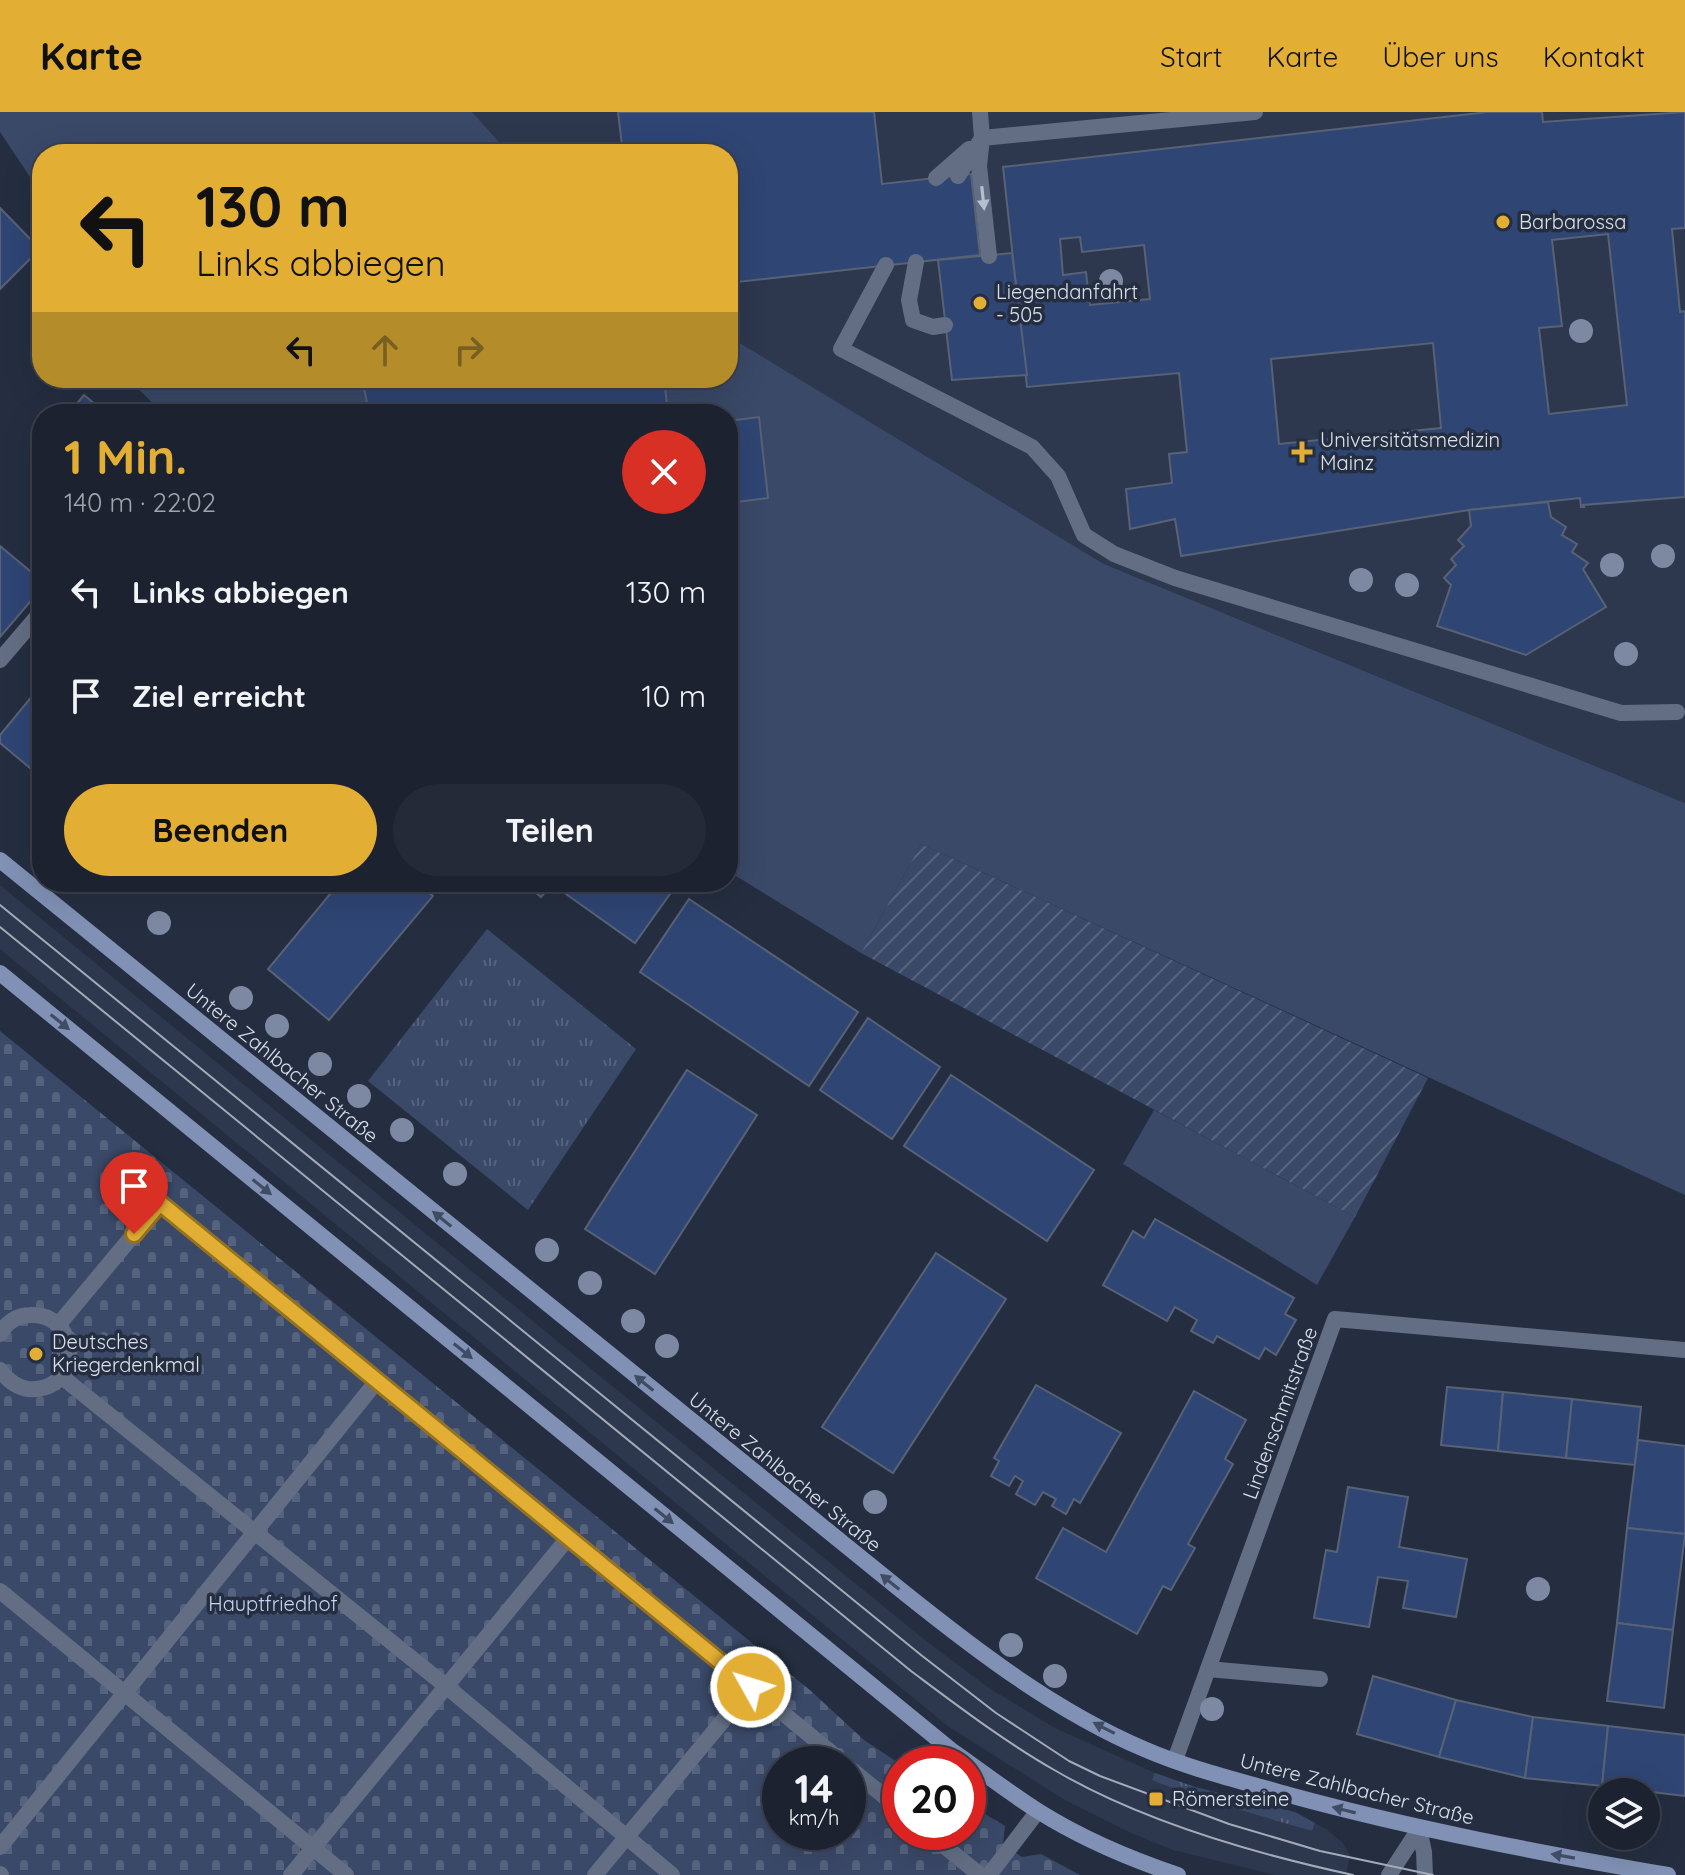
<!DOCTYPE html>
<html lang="de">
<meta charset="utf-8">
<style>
body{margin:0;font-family:Quicksand,sans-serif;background:#252a38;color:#f1f3f6;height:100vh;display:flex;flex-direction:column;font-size:30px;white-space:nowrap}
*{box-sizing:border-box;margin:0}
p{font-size:26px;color:#a0a4ab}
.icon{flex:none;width:44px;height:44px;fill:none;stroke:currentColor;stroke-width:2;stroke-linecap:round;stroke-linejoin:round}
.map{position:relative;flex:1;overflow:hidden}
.side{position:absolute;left:32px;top:292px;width:706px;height:488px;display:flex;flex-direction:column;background:#1c2230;border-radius:32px;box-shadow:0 8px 32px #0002,0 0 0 2px #3a3f4c}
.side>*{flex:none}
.guide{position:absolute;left:32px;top:32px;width:706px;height:244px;border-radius:32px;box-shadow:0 8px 32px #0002,0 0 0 2px #3a3f4c;background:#e2af34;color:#111;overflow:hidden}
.buttons{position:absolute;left:1588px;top:1666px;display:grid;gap:16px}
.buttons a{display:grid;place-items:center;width:72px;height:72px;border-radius:50%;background:#1c2230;box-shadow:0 8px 32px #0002,0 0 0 2px #3a3f4c;font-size:40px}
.speed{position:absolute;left:762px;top:1634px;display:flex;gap:16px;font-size:40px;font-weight:700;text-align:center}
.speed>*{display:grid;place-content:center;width:104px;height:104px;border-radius:50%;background:#1c2230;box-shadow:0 8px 32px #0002,0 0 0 2px #3a3f4c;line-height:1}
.speed small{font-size:20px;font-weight:400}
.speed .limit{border:12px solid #d22;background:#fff;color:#111}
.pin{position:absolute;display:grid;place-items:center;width:68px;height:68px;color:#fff;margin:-82px -34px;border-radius:50% 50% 50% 0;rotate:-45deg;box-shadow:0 0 8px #0007}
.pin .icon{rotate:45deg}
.me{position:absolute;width:88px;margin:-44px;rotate:309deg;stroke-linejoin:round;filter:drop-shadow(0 0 6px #0008)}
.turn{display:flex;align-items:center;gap:28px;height:168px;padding:0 32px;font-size:36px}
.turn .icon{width:104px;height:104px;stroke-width:2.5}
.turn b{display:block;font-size:56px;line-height:68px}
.lanes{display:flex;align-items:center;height:76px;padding:0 32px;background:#0003;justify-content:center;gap:40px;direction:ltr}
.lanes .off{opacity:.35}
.round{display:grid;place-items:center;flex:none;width:84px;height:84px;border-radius:42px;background:#252a38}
.head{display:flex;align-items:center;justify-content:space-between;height:136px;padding:0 32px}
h1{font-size:48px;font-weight:800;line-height:60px;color:#e2af34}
.cta{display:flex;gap:16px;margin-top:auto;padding:16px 32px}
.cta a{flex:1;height:92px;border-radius:48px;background:#e2af34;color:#111;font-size:32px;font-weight:800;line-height:92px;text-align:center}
.cta a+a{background:#252a38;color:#f1f3f6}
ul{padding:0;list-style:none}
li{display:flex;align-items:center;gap:24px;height:104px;padding:0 32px}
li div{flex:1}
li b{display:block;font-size:30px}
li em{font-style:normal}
header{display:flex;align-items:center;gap:48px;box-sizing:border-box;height:112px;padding:0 40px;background:#e2af34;color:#111}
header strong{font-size:38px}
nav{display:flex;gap:44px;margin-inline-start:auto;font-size:28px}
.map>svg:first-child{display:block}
.built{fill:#2d374e}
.grass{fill:url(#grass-tufts)}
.cemetery{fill:url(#cemetery-stones);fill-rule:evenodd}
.park{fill:#3a4968}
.garden{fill:url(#garden-furrows)}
.building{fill:#2f4573;stroke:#586276;stroke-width:2;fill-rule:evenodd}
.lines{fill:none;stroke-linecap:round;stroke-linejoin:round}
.lane{stroke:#636e84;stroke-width:16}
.street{stroke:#636e84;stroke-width:16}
.secondary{stroke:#8091b5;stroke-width:16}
.tram{stroke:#a3aab8;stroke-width:2}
.tree{fill:#7d89a2}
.oneway{fill:#b7becd}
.oneway2{fill:#404c63}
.route-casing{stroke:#937222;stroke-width:20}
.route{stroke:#e2af34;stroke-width:14}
.poi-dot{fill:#e2af34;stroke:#252e40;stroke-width:3}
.labels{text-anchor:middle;stroke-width:7;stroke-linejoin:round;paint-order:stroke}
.poi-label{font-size:20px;fill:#dbe1ec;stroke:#252e40;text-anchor:start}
.street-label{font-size:20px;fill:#dbe1ec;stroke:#252e40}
.park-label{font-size:20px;fill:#c5d4f3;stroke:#252e40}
</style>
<header>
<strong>Karte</strong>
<nav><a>Start</a><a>Karte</a><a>Über uns</a><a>Kontakt</a></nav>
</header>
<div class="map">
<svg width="1685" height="1763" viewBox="0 0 1685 1763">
<defs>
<pattern id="grass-tufts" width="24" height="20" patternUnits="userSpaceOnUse" patternTransform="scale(2)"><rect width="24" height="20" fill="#3a4968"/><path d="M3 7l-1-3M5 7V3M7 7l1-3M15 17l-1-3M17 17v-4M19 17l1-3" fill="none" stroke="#56637e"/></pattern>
<pattern id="cemetery-stones" width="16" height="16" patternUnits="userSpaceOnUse" patternTransform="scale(2)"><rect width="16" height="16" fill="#3a4968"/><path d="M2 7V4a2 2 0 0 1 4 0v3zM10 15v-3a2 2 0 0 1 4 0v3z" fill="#56637e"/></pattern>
<pattern id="garden-furrows" width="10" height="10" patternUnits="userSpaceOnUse" patternTransform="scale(2)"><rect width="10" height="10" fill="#3a4968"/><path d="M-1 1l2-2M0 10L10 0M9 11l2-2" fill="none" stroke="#56637e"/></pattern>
</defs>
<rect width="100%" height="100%" fill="#252e40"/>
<g class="built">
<polygon points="472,0 1685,0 1685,691 1104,452 736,229 728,224 728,42 510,42"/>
<polygon points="0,773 590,1256 930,1532 989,1576 1055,1616 1155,1661 1195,1675 1295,1700 1326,1717 1342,1730 1350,1743 1346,1763 1275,1763 1173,1738 1131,1721 1065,1688 949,1615 0,837"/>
</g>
<g class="grass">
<polygon points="487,817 636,937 528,1098 368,969"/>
<polygon points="1155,1661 1195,1675 1295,1700 1315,1711 1312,1719 1193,1684 1152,1668"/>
</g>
<path class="cemetery" d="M0 919 811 1579 864 1628 900 1652V1720H968V1692L1005 1714 1003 1732 1022 1745 1041 1742 1080 1763H0ZM780 1652H848V1720H780Z"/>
<g class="park">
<polygon points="0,0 472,0 510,42 42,42 42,83 0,20"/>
<polygon points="728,224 1104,452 1685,691 1685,1083 921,732 861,841 728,759 728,302 164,302 127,266 728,266"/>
<polygon points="1154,998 1355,1105 1317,1173 1123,1052"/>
</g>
<polygon class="garden" points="921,732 1428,966 1355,1105 861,841"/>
<g class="building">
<polygon points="618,0 874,0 882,72 971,62 980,143 728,171 728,42 623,42"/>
<path d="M1488 0H1542L1543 10 1685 0V116L1672 117 1680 200 1685 199V385L1583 393 1584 395H1581L1580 386 1469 398 1181 444 1175 407 1130 417 1126 377 1172 371 1169 342 1187 340 1179 261 1027 275 1003 55ZM1608 122 1627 293 1549 302 1539 216 1562 214 1552 128ZM1080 125 1082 140 1144 133 1150 187 1090 193 1086 160 1063 163 1060 127ZM1433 231 1441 316 1279 332 1271 247Z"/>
<polygon points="0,96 40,137 0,177"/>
<polygon points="1012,141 1027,263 952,268 938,148"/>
<polygon points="362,266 664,266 668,302 373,302 367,291"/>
<polygon points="84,283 107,302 68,302"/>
<polygon points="759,305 768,386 728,391 728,309"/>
<polygon points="1548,390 1551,405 1566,415 1562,423 1577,432 1572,440 1588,451 1583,457 1606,495 1526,543 1437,514 1451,473 1444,466 1456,453 1451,447 1464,434 1458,428 1471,414 1469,398"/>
<polygon points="0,434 42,469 42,476 0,525"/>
<polygon points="42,572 42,666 0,631 0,623"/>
<polygon points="340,770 416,770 433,784 329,908 268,857"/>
<polygon points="523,770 554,770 541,785"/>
<polygon points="575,770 667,770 675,775 635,831 566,782"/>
<polygon points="689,787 858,900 809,974 640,860"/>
<polygon points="868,906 940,955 892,1027 820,978"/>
<polygon points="687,958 757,1003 655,1162 585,1117"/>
<polygon points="951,963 1094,1058 1047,1129 904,1034"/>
<polygon points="1155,1107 1294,1186 1285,1202 1296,1208 1276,1243 1265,1236 1259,1247 1217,1224 1213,1231 1191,1219 1197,1208 1175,1195 1167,1209 1103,1173 1133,1119 1144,1126"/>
<polygon points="936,1141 1006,1187 893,1361 822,1315"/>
<polygon points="1036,1273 1121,1321 1080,1391 1074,1387 1066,1402 1052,1394 1056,1387 1043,1380 1035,1393 1016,1382 1023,1369 1015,1364 1009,1374 991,1364 999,1349 994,1346"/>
<polygon points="1447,1275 1503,1280 1498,1339 1441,1333"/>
<polygon points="1194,1279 1246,1308 1225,1347 1233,1352 1188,1432 1195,1436 1171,1478 1163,1474 1137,1522 1036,1466 1063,1416 1106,1440"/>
<polygon points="1503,1280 1572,1287 1566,1346 1498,1339"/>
<polygon points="1572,1287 1641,1295 1635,1353 1566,1346"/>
<polygon points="1638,1328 1685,1334 1685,1422 1627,1416"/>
<polygon points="1348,1375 1408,1385 1399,1435 1467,1447 1456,1505 1403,1496 1408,1469 1378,1465 1369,1515 1314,1506 1326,1438 1337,1440"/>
<polygon points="1627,1416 1685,1422 1673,1518 1617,1511"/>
<polygon points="1617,1511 1673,1518 1664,1596 1607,1589"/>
<polygon points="1373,1564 1456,1588 1439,1645 1357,1622"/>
<polygon points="1456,1588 1533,1605 1525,1666 1439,1645"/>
<polygon points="1533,1605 1608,1614 1602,1674 1525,1666"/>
<polygon points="1608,1614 1685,1623 1685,1684 1602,1674"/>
</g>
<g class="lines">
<g class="lane">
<polyline points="958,64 982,26 979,54 989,144"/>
<polyline points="936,66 969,37"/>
<polyline points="916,150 909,188 913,208 933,215 945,213"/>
<polyline points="886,153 841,237 1032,335 1058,364 1084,423 1114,442 1175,466 1621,601 1677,600"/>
<polyline points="0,548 42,499"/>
<polyline points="59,1212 160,1091 845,1652"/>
<path d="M0 1222C6 1211 17 1203 30 1203 78 1200 84 1273 36 1277 20 1279 9 1270 0 1258"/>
<polyline points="62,1265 446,1574 672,1763"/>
<polyline points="0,1479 346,1763"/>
<polyline points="1208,1557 1320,1567"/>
<polyline points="848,1655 900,1697"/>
<polyline points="927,1720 980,1763"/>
<polyline points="0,1735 377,1269"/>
<polyline points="0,1762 1,1763"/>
<polyline points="291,1763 568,1426"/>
<polyline points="595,1763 751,1575"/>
<polyline points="989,1763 1038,1699"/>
</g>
<g class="street">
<polyline points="980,0 982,26 1255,0"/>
<polyline points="1175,1648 1335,1207 1685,1238"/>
<polyline points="1419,1717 1424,1740 1425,1763"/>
<polyline points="1389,1763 1419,1717"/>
</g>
<g class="secondary">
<path d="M0 748 902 1479C977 1539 1055 1599 1144 1637 1190 1657 1241 1669 1289 1683 1414 1717 1540 1741 1668 1763"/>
<path d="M0 861 951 1638C980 1658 1008 1680 1038 1699 1081 1726 1130 1747 1178 1763"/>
</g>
<g class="tram">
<polyline points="0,793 921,1543 996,1601 1069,1649 1100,1664 1229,1712 1320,1739 1433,1763"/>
<path d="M0 815 911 1559C958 1594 1005 1630 1056 1659 1142 1709 1256 1742 1353 1763"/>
</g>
</g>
<g class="tree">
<circle cx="1111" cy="169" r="12"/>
<circle cx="1581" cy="219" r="12"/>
<circle cx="1663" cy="444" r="12"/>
<circle cx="1612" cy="453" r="12"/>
<circle cx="1361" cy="468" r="12"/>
<circle cx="1407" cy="473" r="12"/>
<circle cx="1626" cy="542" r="12"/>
<circle cx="159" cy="811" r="12"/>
<circle cx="241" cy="886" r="12"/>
<circle cx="277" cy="914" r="12"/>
<circle cx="320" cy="952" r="12"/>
<circle cx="359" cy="984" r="12"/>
<circle cx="402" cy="1018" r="12"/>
<circle cx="455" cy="1062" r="12"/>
<circle cx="547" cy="1138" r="12"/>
<circle cx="590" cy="1171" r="12"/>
<circle cx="633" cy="1209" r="12"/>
<circle cx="667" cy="1234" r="12"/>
<circle cx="875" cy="1390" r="12"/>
<circle cx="1538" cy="1477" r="12"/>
<circle cx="1011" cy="1533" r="12"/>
<circle cx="1055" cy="1564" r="12"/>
<circle cx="1212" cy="1597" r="12"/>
</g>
<defs><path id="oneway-solid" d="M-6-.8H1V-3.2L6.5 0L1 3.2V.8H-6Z" transform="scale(2)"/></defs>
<use class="oneway" href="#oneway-solid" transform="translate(983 86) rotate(84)"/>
<g class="oneway2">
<use href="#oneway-solid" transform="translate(60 910) rotate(39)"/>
<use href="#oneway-solid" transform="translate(262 1075) rotate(39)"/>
<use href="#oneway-solid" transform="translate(442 1107) rotate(-141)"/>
<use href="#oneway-solid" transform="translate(463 1239) rotate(39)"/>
<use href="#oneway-solid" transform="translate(644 1271) rotate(-141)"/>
<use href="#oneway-solid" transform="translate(664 1404) rotate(39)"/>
<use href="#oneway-solid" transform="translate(890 1470) rotate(-141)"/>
<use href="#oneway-solid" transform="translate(1104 1616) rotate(-153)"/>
<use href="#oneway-solid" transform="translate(1344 1698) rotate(-166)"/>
<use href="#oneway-solid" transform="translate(1563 1744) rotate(-170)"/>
</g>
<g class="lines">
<g class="route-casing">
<polyline id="route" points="134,1122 160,1091 751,1575"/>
</g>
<use href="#route" class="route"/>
</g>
<g class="poi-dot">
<circle cx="1503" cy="110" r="8"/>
<circle cx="980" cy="191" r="8"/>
<path d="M1298 328h8v8h8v8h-8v8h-8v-8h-8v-8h8z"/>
<circle cx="36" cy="1242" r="8"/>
<rect x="1148" y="1679" width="16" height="16" rx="4"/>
</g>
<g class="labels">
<g class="poi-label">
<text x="1519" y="117">Barbarossa</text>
<text x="996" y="187">Liegendanfahrt<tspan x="996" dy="23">- 505</tspan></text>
<text x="1320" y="335">Universitätsmedizin<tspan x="1320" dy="23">Mainz</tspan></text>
<text x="52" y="1237">Deutsches<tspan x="52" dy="23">Kriegerdenkmal</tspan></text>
<text x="1172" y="1694">Römersteine</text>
</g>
<g class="street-label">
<text transform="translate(282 951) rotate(39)" y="7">Untere Zahlbacher Straße</text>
<text transform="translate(1280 1301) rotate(-70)" y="7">Lindenschmitstraße</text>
<text transform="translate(785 1360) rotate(39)" y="7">Untere Zahlbacher Straße</text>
<text transform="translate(1357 1677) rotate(14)" y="7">Untere Zahlbacher Straße</text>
</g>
<g class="park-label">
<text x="273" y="1499">Hauptfriedhof</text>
</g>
</g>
</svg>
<div class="buttons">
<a><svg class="icon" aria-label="layers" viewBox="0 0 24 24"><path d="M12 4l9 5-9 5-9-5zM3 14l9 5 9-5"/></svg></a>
</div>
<div class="speed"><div>14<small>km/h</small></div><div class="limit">20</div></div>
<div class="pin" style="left:134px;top:1122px;background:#d93025"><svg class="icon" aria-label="arrive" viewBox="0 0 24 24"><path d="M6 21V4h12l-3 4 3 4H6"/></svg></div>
<svg class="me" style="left:751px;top:1575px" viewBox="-20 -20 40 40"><circle r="17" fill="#e2af34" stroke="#fff" stroke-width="3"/><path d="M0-11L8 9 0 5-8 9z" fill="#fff"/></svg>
<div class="guide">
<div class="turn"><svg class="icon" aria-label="left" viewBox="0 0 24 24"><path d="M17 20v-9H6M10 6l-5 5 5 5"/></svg><div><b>130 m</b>Links abbiegen</div></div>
<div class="lanes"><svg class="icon" aria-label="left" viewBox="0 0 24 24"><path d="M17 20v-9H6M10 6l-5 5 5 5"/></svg><svg class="icon off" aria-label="ahead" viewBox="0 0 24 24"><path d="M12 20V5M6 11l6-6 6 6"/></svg><svg class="icon off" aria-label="right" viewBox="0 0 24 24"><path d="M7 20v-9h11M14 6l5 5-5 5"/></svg></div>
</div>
<section class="side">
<div class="head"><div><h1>1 Min.</h1><p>140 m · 22:02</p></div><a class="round" style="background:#d93025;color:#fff"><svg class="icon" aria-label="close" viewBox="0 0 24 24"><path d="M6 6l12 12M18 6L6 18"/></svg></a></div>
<ul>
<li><svg class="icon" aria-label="left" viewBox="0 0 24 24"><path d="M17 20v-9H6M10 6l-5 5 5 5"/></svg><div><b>Links abbiegen</b></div><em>130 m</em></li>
<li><svg class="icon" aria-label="arrive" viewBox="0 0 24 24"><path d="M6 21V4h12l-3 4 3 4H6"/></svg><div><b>Ziel erreicht</b></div><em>10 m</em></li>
</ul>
<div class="cta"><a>Beenden</a><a>Teilen</a></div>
</section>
</div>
